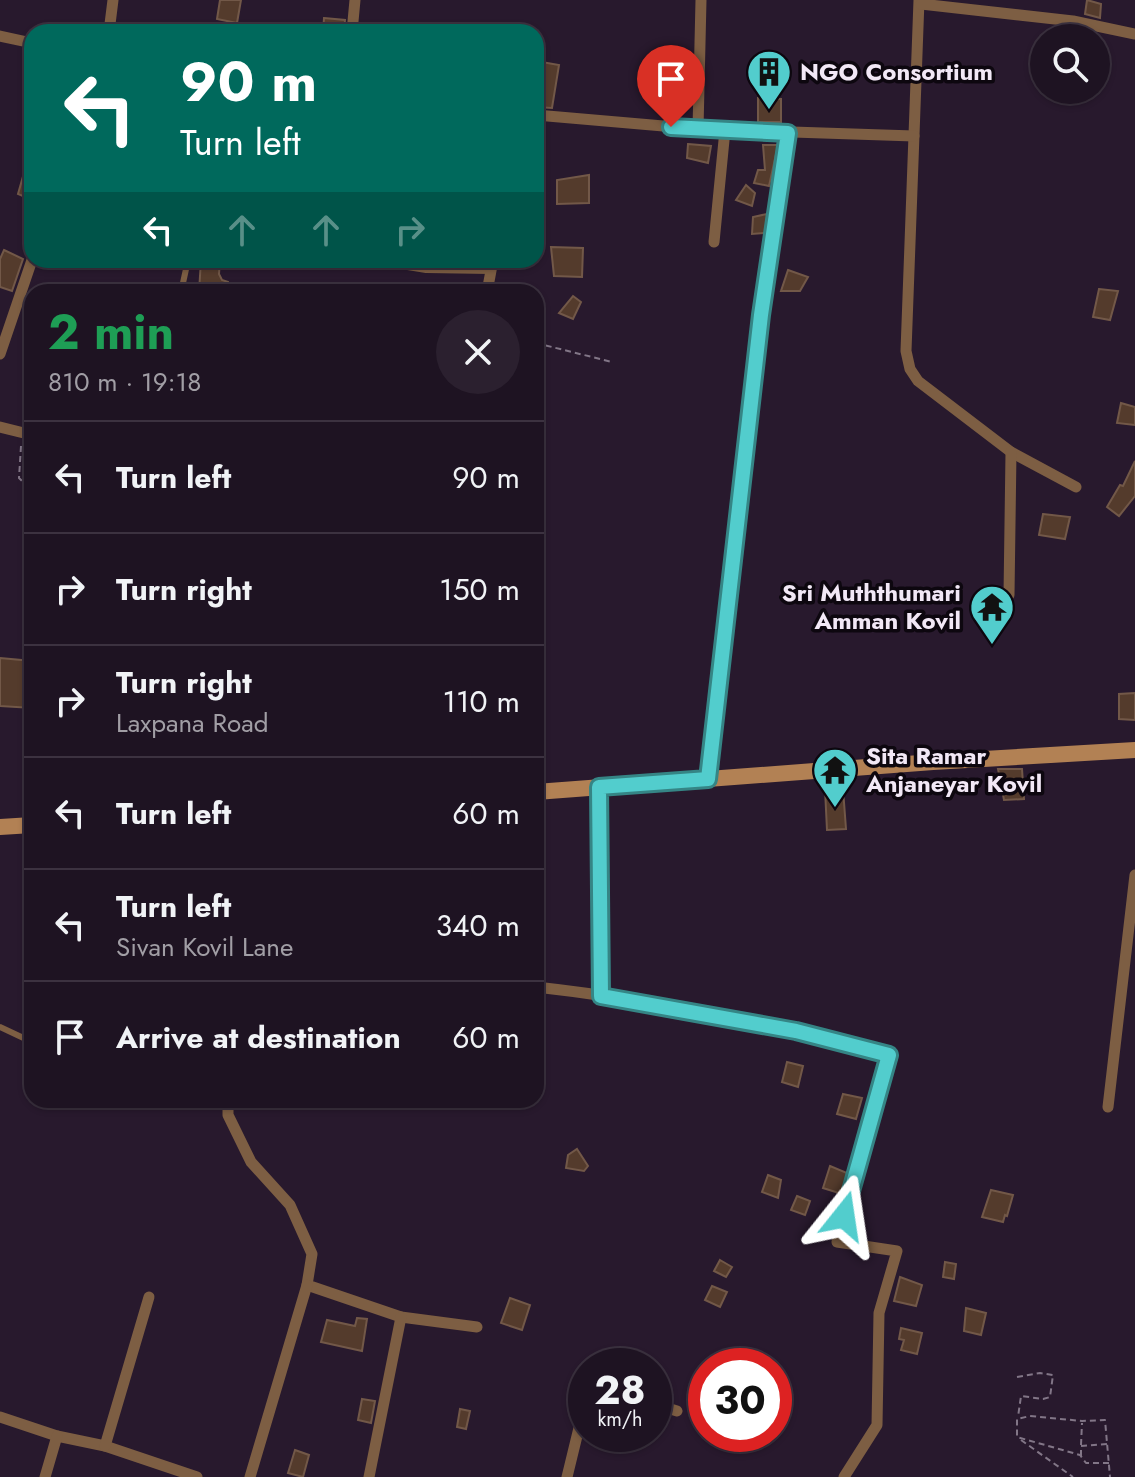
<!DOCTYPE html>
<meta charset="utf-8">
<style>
body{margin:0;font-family:Jost,sans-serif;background:#2b202f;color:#f1f3f6;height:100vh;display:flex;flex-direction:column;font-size:30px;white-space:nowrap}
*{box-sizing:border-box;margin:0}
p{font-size:26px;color:#a19ea5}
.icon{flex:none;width:44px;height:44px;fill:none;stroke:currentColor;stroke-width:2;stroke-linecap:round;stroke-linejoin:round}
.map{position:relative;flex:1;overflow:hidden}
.drawer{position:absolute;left:24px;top:284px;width:520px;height:824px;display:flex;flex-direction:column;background:#1e1322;border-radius:24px;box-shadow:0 2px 6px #0004,0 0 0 2px #3c3240}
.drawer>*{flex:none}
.banner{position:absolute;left:24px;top:24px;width:520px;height:244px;border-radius:24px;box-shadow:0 2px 6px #0004,0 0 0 2px #3c3240;background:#00695c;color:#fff;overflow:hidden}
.fabs{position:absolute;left:1030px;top:24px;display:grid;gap:16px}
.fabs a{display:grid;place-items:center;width:80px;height:80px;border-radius:50%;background:#1e1322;box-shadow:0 2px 6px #0004,0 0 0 2px #3c3240;font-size:40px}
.speed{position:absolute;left:568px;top:1348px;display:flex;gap:16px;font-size:40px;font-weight:700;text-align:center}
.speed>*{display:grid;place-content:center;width:104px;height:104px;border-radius:50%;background:#1e1322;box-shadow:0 2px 6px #0004,0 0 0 2px #3c3240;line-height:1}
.speed small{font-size:20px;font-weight:400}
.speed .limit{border:12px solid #d22;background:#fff;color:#111}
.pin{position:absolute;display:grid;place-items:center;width:68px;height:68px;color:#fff;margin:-82px -34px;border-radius:50% 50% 50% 0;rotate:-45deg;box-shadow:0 0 8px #0007}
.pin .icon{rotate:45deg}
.me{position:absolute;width:88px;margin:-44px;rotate:15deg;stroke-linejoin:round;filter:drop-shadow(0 0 6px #0008)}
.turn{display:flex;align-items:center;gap:28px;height:168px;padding:0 24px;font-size:36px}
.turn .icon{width:104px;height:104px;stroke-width:2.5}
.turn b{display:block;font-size:56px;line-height:68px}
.lanes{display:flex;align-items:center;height:76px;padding:0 24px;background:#0003;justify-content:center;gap:40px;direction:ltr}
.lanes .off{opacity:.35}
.round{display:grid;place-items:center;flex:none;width:84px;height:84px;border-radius:42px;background:#2b202f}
.overview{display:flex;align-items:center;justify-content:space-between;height:136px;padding:0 24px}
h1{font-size:48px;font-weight:700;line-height:60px;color:#1e9e55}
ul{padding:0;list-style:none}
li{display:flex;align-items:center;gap:24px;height:112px;padding:0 24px;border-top:2px solid #3c3240}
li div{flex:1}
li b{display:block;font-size:30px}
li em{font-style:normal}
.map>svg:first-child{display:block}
.building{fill:#543b2c;stroke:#725848;stroke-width:2}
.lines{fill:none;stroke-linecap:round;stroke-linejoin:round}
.path{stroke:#827687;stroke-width:2;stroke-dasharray:6 4;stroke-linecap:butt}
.lane{stroke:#7d5e43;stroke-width:6}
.street{stroke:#7d5e43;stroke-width:11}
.secondary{stroke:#b28154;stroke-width:16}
.route-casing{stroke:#358585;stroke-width:20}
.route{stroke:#52cdcd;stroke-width:14}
.labels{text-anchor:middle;stroke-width:7;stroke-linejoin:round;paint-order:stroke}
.poi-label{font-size:24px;font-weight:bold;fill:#f2e8f6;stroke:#0d070f;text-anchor:start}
</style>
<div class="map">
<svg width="1135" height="1477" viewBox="0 0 1135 1477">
<rect width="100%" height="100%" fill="#28192d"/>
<g class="building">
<polygon points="220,0 241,0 237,23 217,19"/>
<polygon points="1087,0 1101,4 1100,18 1085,14"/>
<polygon points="324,18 345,20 344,32 323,32"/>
<polygon points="536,61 559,65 552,108 536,107"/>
<polygon points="758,98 781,99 781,122 758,122"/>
<polygon points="688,144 711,146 708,163 687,158"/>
<polygon points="763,145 778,145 769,186 754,183 758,170 765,170"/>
<polygon points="24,173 32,177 32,200 18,194"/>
<polygon points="589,175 589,203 557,204 557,180"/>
<polygon points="746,185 755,193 752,206 736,200"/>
<polygon points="767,214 765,233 752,234 753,217"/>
<polygon points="551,247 583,248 582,277 554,276"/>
<polygon points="4,250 23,259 12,291 0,287 0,259"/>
<polygon points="201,260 220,260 219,274 222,280 228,282 228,292 199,292"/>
<polygon points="788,270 808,277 800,291 781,291"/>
<polygon points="1099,289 1118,291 1110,320 1093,317"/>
<polygon points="573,296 581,302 573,319 559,313"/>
<polygon points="1121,403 1135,407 1135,425 1117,423"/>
<polygon points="1135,461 1135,496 1119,516 1107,507 1120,485 1123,486"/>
<polygon points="1043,514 1070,517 1065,539 1039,535"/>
<polygon points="0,658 32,661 32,708 0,706"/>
<polygon points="1135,693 1135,720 1119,719 1119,694"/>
<polygon points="998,769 1022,769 1024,799 1004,800"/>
<polygon points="825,789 843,789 846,829 827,830"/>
<polygon points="787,1062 803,1066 798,1087 782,1082"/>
<polygon points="843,1094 862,1098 856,1119 837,1114"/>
<polygon points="577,1149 588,1166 584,1171 566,1168 568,1155"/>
<polygon points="830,1166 847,1173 842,1194 823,1188"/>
<polygon points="768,1175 781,1180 778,1198 762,1192"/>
<polygon points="991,1190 1013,1195 1007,1216 1005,1215 1003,1222 982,1217"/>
<polygon points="797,1196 810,1201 805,1215 791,1210"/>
<polygon points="720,1260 732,1267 726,1277 714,1271"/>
<polygon points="945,1262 956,1264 954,1279 943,1277"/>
<polygon points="900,1277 922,1285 916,1306 894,1301"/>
<polygon points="712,1286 727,1292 720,1307 705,1300"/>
<polygon points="510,1298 530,1305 522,1330 501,1323"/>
<polygon points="966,1308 986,1313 981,1335 964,1331"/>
<polygon points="357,1318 367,1319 362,1351 321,1342 327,1320 355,1326"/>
<polygon points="901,1328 922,1333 917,1354 901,1350 904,1340 899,1339"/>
<polygon points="362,1399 375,1401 371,1423 358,1420"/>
<polygon points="460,1409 470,1411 466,1429 457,1427"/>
<polygon points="295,1450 309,1455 303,1477 288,1473"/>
</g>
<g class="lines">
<g class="path">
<polyline points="536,343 612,362"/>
<polyline points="21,446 19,478 31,490"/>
<polyline points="1017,1377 1040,1373 1053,1375 1050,1397 1043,1399 1021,1396 1018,1417"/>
<polyline points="1021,1440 1073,1477"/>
<polyline points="1081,1445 1082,1423"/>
<polyline points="1081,1456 1081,1446 1107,1444"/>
<polyline points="1109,1463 1086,1463 1080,1455 1017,1437 1017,1419 1030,1416 1082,1421 1105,1420 1110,1477"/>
</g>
<g class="lane">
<polyline points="379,260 383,263 426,270 492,271"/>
<polyline points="181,292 188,260"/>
<polyline points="0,1027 32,1042"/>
</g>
<g class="street">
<polyline points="919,0 906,351 910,369 918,381 1011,452 1076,487"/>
<polyline points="921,4 1073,21 1135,34"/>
<polyline points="109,32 113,0"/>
<polyline points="352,32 355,0"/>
<polyline points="0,36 32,43"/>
<polyline points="536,115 698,129 914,136"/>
<polyline points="698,129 701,0"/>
<polyline points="714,242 725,130"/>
<polyline points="487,292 493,260"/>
<polyline points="0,354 32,260"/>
<polyline points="0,427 32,435"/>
<polyline points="1009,595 1011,452"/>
<polyline points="708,779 761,315 788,133"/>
<polyline points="599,787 601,996"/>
<path d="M536 987C655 1000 773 1025 889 1055L837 1242 897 1251 879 1313 877 1425 844 1477"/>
<polyline points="228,1100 228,1115 251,1162 290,1205 312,1254 307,1285 401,1317 477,1327"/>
<polyline points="1108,1107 1135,875"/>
<polyline points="654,1404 677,1411"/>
<polyline points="0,1417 57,1436 105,1446 197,1477"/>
<polyline points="105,1446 149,1297"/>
<polyline points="45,1477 57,1436"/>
<polyline points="250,1477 307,1285"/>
<polyline points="369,1477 401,1317"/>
<polyline points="567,1477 586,1399"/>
</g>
<g class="secondary">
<polyline points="536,792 933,762 1135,750"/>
<polyline points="0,827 32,825"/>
</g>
</g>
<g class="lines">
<g class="route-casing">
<polyline id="route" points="671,127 788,133 761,315 708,779 599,787 601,996 796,1031 889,1055 844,1216"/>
</g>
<use href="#route" class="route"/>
</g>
<defs>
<g id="building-pin" transform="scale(2.3)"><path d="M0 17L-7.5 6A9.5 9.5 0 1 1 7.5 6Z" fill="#52cdcd" stroke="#0d070f"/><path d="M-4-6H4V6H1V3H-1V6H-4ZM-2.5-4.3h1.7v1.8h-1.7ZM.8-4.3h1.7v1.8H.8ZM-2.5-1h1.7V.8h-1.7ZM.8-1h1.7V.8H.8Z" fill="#111"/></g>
<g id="temple-pin" transform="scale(2.3)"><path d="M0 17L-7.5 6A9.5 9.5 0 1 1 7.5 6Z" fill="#52cdcd" stroke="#0d070f"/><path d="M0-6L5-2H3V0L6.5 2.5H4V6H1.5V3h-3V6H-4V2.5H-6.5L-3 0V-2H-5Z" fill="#111"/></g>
</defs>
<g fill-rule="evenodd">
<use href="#building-pin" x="769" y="72"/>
<use href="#temple-pin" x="992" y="607"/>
<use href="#temple-pin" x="835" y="770"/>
</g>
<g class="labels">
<g class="poi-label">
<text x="800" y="80">NGO Consortium</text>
<text x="961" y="601" text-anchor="end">Sri Muththumari<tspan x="961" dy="28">Amman Kovil</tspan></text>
<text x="866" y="764">Sita Ramar<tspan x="866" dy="28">Anjaneyar Kovil</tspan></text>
</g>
</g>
</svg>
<div class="fabs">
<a><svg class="icon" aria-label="search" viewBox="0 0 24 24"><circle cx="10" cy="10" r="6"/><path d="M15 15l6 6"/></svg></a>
</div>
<div class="speed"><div>28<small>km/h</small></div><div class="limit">30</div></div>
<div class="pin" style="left:671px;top:127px;background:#d93025"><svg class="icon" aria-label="arrive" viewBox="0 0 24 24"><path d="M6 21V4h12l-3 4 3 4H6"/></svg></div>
<svg class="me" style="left:844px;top:1216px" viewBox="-20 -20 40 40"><path d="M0-17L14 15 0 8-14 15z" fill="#52cdcd" stroke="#fff" stroke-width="4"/></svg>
<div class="banner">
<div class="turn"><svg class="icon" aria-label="left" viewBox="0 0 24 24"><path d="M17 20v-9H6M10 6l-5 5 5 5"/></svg><div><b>90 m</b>Turn left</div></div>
<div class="lanes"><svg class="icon" aria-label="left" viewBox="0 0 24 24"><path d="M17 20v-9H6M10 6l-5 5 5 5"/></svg><svg class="icon off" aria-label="ahead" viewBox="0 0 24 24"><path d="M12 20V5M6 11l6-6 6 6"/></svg><svg class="icon off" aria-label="ahead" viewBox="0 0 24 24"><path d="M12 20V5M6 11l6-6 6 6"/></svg><svg class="icon off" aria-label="right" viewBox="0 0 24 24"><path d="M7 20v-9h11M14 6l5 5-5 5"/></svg></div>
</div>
<section class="drawer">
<div class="overview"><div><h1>2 min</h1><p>810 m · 19:18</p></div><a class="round"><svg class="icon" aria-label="close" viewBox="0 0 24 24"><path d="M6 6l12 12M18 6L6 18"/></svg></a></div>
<ul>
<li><svg class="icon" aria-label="left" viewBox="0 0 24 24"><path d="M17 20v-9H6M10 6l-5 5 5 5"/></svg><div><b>Turn left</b></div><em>90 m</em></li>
<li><svg class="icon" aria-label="right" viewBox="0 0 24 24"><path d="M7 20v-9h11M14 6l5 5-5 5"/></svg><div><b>Turn right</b></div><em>150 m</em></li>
<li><svg class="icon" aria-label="right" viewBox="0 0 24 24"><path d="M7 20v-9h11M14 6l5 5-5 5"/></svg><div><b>Turn right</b><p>Laxpana Road</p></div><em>110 m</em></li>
<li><svg class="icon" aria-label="left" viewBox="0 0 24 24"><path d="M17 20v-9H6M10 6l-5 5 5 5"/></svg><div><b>Turn left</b></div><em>60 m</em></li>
<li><svg class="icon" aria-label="left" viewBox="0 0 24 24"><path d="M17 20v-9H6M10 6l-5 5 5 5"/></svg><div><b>Turn left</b><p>Sivan Kovil Lane</p></div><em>340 m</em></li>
<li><svg class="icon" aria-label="arrive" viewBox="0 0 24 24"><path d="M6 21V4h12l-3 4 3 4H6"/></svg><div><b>Arrive at destination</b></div><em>60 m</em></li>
</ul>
</section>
</div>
